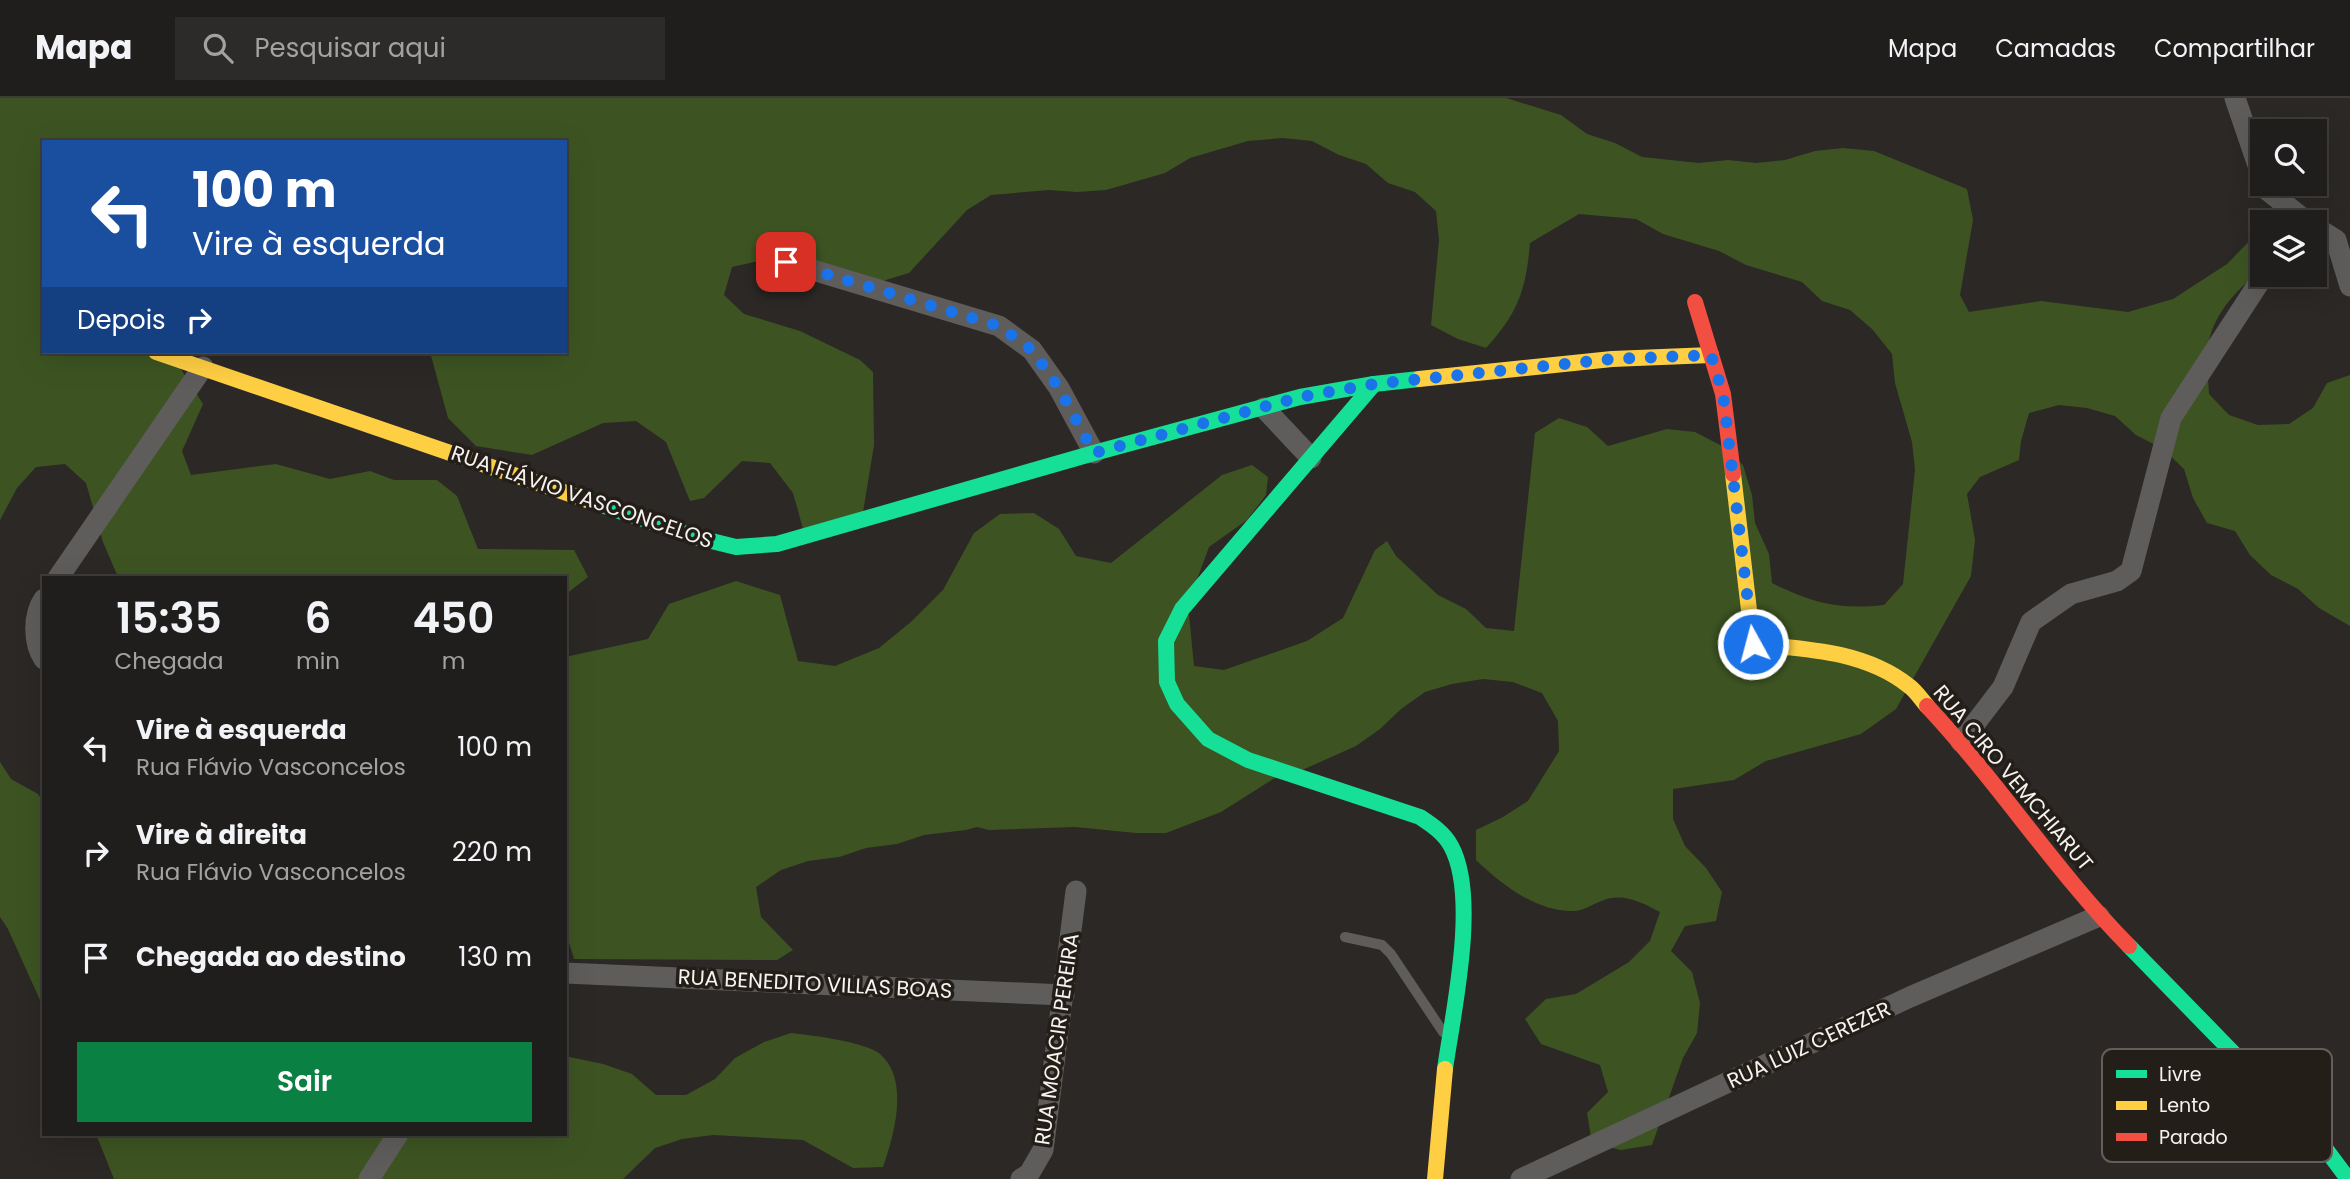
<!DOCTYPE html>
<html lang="pt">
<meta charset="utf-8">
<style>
body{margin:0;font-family:Poppins,sans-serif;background:#2d2b29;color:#f1f3f6;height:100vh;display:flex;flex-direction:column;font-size:26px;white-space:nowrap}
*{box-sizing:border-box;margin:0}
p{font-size:23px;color:#a2a2a3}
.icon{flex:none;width:38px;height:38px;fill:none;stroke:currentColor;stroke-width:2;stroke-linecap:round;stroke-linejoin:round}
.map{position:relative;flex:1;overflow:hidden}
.side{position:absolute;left:42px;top:478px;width:525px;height:560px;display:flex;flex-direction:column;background:#201e1c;border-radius:0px;box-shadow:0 7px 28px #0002,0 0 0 2px #3d3c3b}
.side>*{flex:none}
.top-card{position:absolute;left:42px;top:42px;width:525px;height:214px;border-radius:0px;box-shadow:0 7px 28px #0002,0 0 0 2px #3d3c3b;background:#1a4fa0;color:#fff;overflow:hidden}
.controls{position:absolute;left:2250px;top:21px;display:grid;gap:14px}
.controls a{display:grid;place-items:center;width:77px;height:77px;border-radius:0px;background:#201e1c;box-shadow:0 7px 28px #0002,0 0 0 2px #3d3c3b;font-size:35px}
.pin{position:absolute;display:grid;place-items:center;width:60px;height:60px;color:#fff;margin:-30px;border-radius:14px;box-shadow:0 4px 10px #0006}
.me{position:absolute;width:77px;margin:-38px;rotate:353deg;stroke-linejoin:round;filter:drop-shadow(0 0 5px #0008)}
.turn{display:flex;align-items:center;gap:24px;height:147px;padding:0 35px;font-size:32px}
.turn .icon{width:91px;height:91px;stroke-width:2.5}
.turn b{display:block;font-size:49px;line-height:60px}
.then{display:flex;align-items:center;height:66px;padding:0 35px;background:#0003;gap:14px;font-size:26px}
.eta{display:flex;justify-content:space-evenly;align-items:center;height:119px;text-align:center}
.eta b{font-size:42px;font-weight:600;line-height:49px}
.button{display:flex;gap:14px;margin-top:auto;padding:14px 35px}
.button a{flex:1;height:80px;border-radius:0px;background:#0b8043;color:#fff;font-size:28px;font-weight:600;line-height:80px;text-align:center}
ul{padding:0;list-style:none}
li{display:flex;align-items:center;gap:21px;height:105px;padding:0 35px}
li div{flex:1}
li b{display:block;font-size:26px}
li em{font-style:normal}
header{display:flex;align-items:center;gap:42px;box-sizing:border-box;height:98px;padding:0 35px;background:#201e1c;border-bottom:2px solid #3d3c3b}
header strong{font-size:33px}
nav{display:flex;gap:38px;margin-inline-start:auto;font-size:24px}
.search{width:490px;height:63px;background:#2d2b29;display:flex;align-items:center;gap:18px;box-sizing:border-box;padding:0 24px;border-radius:0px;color:#a2a2a3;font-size:26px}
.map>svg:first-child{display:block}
.green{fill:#3d5422}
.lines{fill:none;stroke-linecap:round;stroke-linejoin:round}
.lane{stroke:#5e5d5b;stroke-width:10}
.street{stroke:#5e5d5b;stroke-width:21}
.fast{stroke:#16e098;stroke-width:16}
.slow{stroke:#ffcf43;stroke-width:16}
.jam{stroke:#f24e42;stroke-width:16}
.route{stroke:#1a73e8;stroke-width:12;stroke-dasharray:0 21.6}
.labels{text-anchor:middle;stroke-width:7;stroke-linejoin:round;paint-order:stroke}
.street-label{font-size:21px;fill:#f6f2ee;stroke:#241e19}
.key{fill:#241e19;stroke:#635e59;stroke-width:2}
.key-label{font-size:19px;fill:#f6f2ee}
</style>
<header>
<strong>Mapa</strong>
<div class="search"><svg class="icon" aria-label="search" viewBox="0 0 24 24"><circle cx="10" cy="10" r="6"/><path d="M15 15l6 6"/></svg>Pesquisar aqui</div>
<nav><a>Mapa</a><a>Camadas</a><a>Compartilhar</a></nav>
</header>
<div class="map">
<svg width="2350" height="1081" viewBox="0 0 2350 1081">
<rect width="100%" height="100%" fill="#2b2825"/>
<g class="green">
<path d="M0 0H1506L1561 17 1587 36 1615 45 1642 59 1699 65 1728 62 1756 65 1785 62 1815 53 1843 50 1874 53 1967 91 1973 122 1960 197 1969 214 2041 203 2128 214 2173 201 2227 166 2263 129V172C2241 187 2220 209 2211 235 2205 253 2208 277 2209 296L2229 317 2258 327 2289 326 2313 310 2327 285 2350 277V528L2319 510 2298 491 2271 477 2250 457 2235 433 2207 425 2193 400 2184 371 2163 351 2136 337 2115 318 2087 310 2059 307 2029 315 2021 343 2019 362 1980 379 1967 396 1975 442 1971 478 1896 611 1861 636 1766 663 1734 682 1673 691V721L1685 748 1706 770 1722 794 1716 823 1685 828 1671 853 1692 874 1700 905 1697 935 1683 960 1652 1047 1621 1052 1592 1045 1587 1015 1608 994 1600 967 1541 946 1525 921 1546 901 1576 896 1629 864 1650 843 1660 814C1641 804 1621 793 1599 804 1591 807 1582 813 1574 813 1537 814 1502 787 1476 762V732L1503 719 1528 703 1559 653 1558 623 1542 595 1513 584 1483 581 1452 586 1425 594 1401 611 1380 631 1356 648 1300 673 1273 681 1221 714 1166 735H1136L1075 729 989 732 977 729 966 732 924 737 897 746 866 750 839 759 808 763 781 772 756 789 761 819 793 852 777 862 574 861 565 831V559L648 541 669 506 736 483 780 497 798 563 835 568 879 550 912 523 943 492 974 435 1000 416 1034 415 1059 431 1076 458 1111 465 1222 377 1252 367 1268 379 1266 397 1247 422 1209 449 1188 506 1194 568 1224 572 1307 543 1343 520 1375 452 1387 443 1396 458 1438 497 1466 511 1486 530 1514 533 1535 335 1559 320 1587 329 1608 348 1667 331 1695 334 1722 348 1743 367 1752 397 1755 425 1769 456 1772 485C1812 505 1839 512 1884 507L1903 486 1915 372 1912 344 1895 285 1892 256 1872 231 1850 212 1822 203 1802 184 1746 167 1719 153 1663 136 1636 121 1579 116 1530 145C1526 192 1518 215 1486 250L1458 241 1431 227 1439 142 1436 113 1415 94 1388 85 1366 66 1339 57 1312 43 1283 40 1248 43 1190 60 1165 75 1106 92 1077 94 1049 92 991 97 967 112 909 175 879 184 795 169 767 161 732 169 724 197 744 216 800 233 860 262 873 274 874 347 863 414 807 445 793 395 770 365 742 363 704 400 690 403 666 344 636 323 603 325 532 357 476 348 448 320 430 254H565V44H44V254H170L203 306 182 353 191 377 276 366 330 381 370 373 394 382H437L457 398 478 451 574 452 588 479 565 497V480L118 479 103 444 86 385 65 366 36 369 17 390 0 422Z"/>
<polygon points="0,664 11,681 38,696 44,705 44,911 8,831 0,819"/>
<path d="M791 935C810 937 866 944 880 956 910 982 894 1037 883 1069L853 1070 803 1042 713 1037 682 1041 655 1050 623 1081H114L96 1036H565V958L603 966 632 976 656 997H686L715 981 735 960 764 944Z"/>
</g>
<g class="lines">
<polyline class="lane" points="1345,839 1382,847 1391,856 1443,934"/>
<g class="street">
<polyline points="2235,0 2263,82"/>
<polyline points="2264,86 2266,91 2307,124"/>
<polyline points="2315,129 2336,142 2350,188"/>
<polyline points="786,164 999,228 1032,252 1059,290 1094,355"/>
<polyline points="1264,310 1311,360"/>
<polyline points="58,480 203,269"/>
<path d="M44 501C33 517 33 545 44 561"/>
<polyline points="1961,644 2003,589 2031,524 2071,496 2117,483 2131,473 2171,320 2264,177"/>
<polyline points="565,875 1064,897"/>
<polyline points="369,1081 398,1036"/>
<polyline points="1021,1081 1029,1076 1043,1052 1076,793"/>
<polyline points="1521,1081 1910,899 2099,818"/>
</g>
<g class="fast">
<path d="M1374 286 1182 511 1166 543 1167 584 1177 606 1208 641 1248 662 1420 719C1432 727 1444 735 1451 748 1479 799 1453 914 1445 971"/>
<polyline points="587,402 695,439 736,449 777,446 1094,355 1300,299 1374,286 1419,281"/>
<polyline points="2129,848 2322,1046 2348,1081"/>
</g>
<g class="slow">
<polyline points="156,254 587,402"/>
<polyline points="1419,281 1612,261 1711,257"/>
<path d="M1733 376 1753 546C1807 551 1865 553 1909 588 1916 593 1921 601 1927 608"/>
<polyline points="1435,1081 1445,971"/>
</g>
<g class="jam">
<polyline points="1695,204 1723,296 1733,376"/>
<path d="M1927 608C1999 685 2056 774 2129 848"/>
</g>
</g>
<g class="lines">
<polyline class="route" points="786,164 999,228 1032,252 1059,290 1094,355 1300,299 1374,286 1612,261 1711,257 1723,296 1753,546"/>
</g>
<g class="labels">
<g class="street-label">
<text transform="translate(582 399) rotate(19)" y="7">RUA FLÁVIO VASCONCELOS</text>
<text transform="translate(2013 680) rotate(50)" y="7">RUA CIRO VEMCHIARUT</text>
<text transform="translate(815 886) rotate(3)" y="7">RUA BENEDITO VILLAS BOAS</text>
<text transform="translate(1057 941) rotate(-82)" y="7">RUA MOACIR PEREIRA</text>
<text transform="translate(1809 947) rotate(-25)" y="7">RUA LUIZ CEREZER</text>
</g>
</g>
<rect x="2102" y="951" width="230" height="113" rx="10" class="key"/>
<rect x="2116" y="972" width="31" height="8" fill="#16e098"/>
<rect x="2116" y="1003" width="31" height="9" fill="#ffcf43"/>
<rect x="2116" y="1035" width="31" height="8" fill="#f24e42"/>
<g class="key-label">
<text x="2159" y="983">Livre</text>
<text x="2159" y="1014">Lento</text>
<text x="2159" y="1046">Parado</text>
</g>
</svg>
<div class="controls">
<a><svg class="icon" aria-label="search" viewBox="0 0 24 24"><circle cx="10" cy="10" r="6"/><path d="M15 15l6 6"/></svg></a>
<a><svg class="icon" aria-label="layers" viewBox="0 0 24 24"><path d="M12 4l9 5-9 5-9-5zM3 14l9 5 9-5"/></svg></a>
</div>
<div class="pin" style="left:786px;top:164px;background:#d93025"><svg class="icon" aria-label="arrive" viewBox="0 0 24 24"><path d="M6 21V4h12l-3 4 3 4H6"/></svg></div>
<svg class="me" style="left:1753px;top:546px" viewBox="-20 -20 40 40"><circle r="17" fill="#1a73e8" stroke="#fff" stroke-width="3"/><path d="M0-11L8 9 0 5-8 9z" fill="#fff"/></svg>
<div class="top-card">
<div class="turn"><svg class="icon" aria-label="left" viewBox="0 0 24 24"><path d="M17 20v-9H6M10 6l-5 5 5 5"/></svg><div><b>100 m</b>Vire à esquerda</div></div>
<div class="then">Depois<svg class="icon" aria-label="right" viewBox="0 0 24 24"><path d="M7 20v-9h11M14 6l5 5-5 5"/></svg></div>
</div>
<section class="side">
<div class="eta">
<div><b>15:35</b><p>Chegada</p></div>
<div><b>6</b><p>min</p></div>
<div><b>450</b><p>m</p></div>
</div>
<ul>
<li><svg class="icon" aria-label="left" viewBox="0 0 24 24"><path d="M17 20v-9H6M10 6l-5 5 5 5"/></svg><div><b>Vire à esquerda</b><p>Rua Flávio Vasconcelos</p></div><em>100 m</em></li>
<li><svg class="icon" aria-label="right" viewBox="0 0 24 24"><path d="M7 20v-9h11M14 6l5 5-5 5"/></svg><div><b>Vire à direita</b><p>Rua Flávio Vasconcelos</p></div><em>220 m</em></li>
<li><svg class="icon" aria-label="arrive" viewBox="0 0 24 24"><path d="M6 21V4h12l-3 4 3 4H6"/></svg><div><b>Chegada ao destino</b></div><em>130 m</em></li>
</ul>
<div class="button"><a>Sair</a></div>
</section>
</div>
